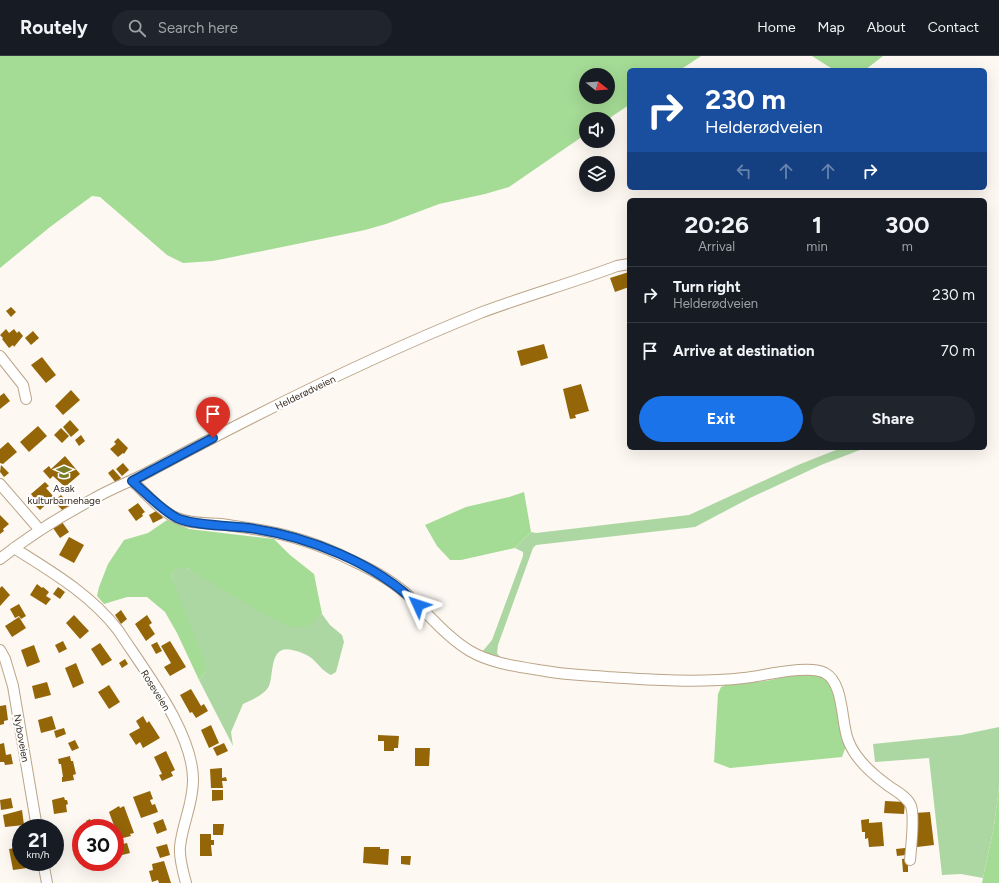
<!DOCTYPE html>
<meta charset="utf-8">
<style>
body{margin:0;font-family:Figtree,sans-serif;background:#20242c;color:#f1f3f6;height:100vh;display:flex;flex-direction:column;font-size:15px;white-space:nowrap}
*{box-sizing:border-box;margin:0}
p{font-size:13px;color:#9ea1a6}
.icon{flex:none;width:22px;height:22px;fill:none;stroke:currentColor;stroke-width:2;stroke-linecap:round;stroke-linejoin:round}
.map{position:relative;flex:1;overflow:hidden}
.side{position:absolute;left:627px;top:142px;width:360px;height:252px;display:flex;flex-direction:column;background:#171b24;border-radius:6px;box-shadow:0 4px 16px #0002}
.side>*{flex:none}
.banner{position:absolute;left:627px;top:12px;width:360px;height:122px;border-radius:6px;box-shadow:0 4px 16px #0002;background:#1a4fa0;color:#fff;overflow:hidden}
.needle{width:26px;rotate:107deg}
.fabs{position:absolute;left:579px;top:12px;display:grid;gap:8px}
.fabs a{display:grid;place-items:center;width:36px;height:36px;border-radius:50%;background:#171b24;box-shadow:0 4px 16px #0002;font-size:20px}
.speed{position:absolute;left:12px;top:763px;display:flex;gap:8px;font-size:20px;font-weight:700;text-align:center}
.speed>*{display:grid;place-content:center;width:52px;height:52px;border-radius:50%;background:#171b24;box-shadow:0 4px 16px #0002;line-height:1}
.speed small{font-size:10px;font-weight:400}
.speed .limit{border:6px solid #d22;background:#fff;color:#111}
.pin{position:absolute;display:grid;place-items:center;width:34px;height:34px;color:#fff;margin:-41px -17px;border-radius:50% 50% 50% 0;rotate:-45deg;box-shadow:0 0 4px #0007}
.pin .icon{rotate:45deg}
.me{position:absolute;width:44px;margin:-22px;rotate:312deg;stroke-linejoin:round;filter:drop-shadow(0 0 3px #0008)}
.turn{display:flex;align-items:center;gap:14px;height:84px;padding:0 12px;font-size:18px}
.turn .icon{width:52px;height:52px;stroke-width:2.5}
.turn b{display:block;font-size:28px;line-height:34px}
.lanes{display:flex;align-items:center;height:38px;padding:0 12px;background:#0003;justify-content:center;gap:20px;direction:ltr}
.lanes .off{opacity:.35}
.eta{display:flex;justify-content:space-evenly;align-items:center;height:68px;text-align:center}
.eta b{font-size:24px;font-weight:700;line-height:28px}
.primary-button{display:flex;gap:8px;margin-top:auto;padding:8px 12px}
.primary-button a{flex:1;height:46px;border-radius:24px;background:#1a73e8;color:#fff;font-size:16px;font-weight:700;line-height:46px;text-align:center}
.primary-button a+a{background:#20242c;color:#f1f3f6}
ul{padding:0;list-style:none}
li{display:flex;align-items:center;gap:12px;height:56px;padding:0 12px;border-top:1px solid #363941}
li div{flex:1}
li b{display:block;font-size:15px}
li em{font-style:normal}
header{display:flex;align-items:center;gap:24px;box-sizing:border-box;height:56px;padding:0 20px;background:#171b24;border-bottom:1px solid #363941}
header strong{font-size:19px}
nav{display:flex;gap:22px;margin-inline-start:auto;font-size:14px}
.search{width:280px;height:36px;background:#20242c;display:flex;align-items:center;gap:10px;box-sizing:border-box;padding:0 14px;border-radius:22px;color:#9ea1a6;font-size:15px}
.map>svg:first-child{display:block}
.green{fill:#add7a2}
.forest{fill:#a4db95;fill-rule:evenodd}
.building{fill:#946608}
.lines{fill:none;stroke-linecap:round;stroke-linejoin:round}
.street-casing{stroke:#bba587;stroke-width:12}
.street{stroke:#fff;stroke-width:10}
.route-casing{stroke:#114b97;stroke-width:10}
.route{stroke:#1a73e8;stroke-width:7}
.labels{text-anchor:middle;stroke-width:4;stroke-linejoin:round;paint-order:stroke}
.street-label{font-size:10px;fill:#342b1f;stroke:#fff}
.poi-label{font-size:10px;fill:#342b1f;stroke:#fff}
</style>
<header>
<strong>Routely</strong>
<div class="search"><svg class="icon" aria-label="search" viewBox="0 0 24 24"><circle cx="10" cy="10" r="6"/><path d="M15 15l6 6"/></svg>Search here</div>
<nav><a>Home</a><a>Map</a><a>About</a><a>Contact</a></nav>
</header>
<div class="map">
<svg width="999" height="827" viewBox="0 0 999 827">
<rect width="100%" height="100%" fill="#fdf8f2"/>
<g class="green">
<polygon points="841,392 865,392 821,409 750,442 695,471 536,489 533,492 498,589 497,597 500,601 482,596 492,584 523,500 523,496 515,492 531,476 536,477 689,459 798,409"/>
<path d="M176 511 187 512 220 530 316 562 322 558 330 569 342 579 344 586 336 616 331 619C322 615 318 607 310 601 306 598 297 595 292 594 269 588 274 619 269 630 264 639 252 644 243 648L231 676 233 690 199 624 205 616 171 520Z"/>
<polygon points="999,671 999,732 994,770 983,822 961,818 942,819 929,702 875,706 873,688 961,679"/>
</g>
<g class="forest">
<path d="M0 0H701L680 14H629V49L608 63H586V78L509 131 485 138 439 148 386 168 365 174 213 205 183 207 167 199 100 141 92 140 50 171 0 212ZM586 19H608V41H586Z"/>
<polygon points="812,0 883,0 865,14 834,14"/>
<polygon points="524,436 531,476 515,492 461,504 450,504 437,490 425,469 466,451 509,441"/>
<polygon points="167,464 189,473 274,483 290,499 314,518 322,558 305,571 289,570 257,554 187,512 176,512 171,520 206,609 205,616 199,624 177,577 165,556 147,541 127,541 104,548 97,540 99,531 108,508 124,484 148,477"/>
<polygon points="809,616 815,616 826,623 833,634 846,690 842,701 730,712 714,706 718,638 721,631 728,628 766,625"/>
<polygon points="999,732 999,827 982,827 994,770"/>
</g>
<g class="building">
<polygon points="629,216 629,231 615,236 610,222"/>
<polygon points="11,251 16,256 11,261 6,255"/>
<polygon points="6,273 9,277 14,273 17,277 19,275 23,280 14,291 13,289 9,292 2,283 3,282 0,279"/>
<polygon points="33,275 39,282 31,289 25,282"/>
<polygon points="544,288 548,302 521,310 517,295"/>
<polygon points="42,301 56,319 46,327 31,309"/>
<polygon points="581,328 589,355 575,359 576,362 570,363 563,333"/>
<polygon points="71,334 80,344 63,359 55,350"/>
<polygon points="4,337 10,345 0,353 0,340"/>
<polygon points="70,364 79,374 71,381 63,371"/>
<polygon points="38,370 47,380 29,396 20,386"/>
<polygon points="61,372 69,380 62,387 54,379"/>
<polygon points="81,379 85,385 79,390 75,384"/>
<polygon points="118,382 128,392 124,398 123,397 118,401 110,393 116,388 114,386"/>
<polygon points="8,386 17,396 3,408 0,407 0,393"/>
<polygon points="65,400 80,418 65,431 53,420 50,423 43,415 49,410 51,413"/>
<polygon points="123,407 129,414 122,420 116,413"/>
<polygon points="1,409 9,417 4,421 0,416"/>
<polygon points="113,413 121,422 116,427 108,417"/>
<polygon points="45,426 49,430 46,432 54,441 40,454 35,449 38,447 31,438"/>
<polygon points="61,439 70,449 63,455 54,445"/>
<polygon points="138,447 145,456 142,458 143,460 136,465 128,454"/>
<polygon points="158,454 163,462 153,467 149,459"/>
<polygon points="0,459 9,468 3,473 4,475 0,478"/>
<polygon points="62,466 69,476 60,482 53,472"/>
<polygon points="69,481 84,489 74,507 59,499"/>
<polygon points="37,528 42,532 43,531 49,536 46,540 51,543 46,549 30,539"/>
<polygon points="2,530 10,539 0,550 0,532"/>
<polygon points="58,531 65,536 60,543 53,538"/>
<polygon points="19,548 26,560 21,563 19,560 15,562 10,553"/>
<polygon points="121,554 127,563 121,568 115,559"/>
<polygon points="74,559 89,575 80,583 66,567"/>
<polygon points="147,559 152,567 149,569 155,578 146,585 135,568"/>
<polygon points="19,561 26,572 12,581 5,570"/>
<polygon points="63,585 67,593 59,597 55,589"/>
<polygon points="170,585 186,611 170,620 164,611 171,607 161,590"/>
<polygon points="157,586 162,595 156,598 151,589"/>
<polygon points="100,587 112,604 102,610 91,593"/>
<polygon points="34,589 40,606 27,611 21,594"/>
<polygon points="125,603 128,608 122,612 119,607"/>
<polygon points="76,607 84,627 73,632 65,612"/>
<polygon points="47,626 51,639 35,643 32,630"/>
<polygon points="109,629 120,646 109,653 98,636"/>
<polygon points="191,633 201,650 204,648 208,655 196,662 192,656 190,657 180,639"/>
<polygon points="6,649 8,664 4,665 4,668 0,669 0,650"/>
<polygon points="52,660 56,673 41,677 38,664"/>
<polygon points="143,660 147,667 149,665 160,682 143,692 140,686 136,689 129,678 140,672 136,665"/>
<polygon points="211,669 219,687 209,692 201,674"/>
<polygon points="64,672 66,678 56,682 54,675"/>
<polygon points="378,679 399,680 398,692 394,692 394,695 384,695 384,685 378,685"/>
<polygon points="75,684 79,692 72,695 68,687"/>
<polygon points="4,687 6,699 11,698 13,708 5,709 4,706 0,706 0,688"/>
<polygon points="224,687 228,695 217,700 213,692"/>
<polygon points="415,692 430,692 429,710 415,710"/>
<polygon points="166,695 175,714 171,716 173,720 162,725 159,719 162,718 154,701"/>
<polygon points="70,700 71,705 73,705 76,718 73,719 74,724 62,726 62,721 63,721 61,708 59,708 58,703"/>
<polygon points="222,712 222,722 226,721 227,725 222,725 223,732 211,732 210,713"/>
<polygon points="212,734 223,734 223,744 212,745"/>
<polygon points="150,735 153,743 150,744 152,749 155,748 158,756 141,762 133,741"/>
<polygon points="64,741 65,744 67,744 68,748 66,749 67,756 54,758 52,744"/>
<polygon points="11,742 13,752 1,754 0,744"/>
<polygon points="885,745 905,746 904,758 884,757"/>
<polygon points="119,750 120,752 124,750 134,777 130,778 131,780 119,783 109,756"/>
<polygon points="22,754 24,769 5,771 3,759"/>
<polygon points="930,756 934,789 917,791 914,757"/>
<polygon points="90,763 91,765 95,763 100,772 79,772 87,767 86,765"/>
<polygon points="163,763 167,774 157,778 153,767"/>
<polygon points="869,763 869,767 882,766 884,790 869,791 868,782 865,783 865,776 862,776 861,764"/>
<polygon points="213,768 224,768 223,779 213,779"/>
<polygon points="200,778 211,778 211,784 214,784 214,789 211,789 212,800 200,800"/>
<polygon points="127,787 130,797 118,800 115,790"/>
<polygon points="167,788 170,799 160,802 156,791"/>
<polygon points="21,791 21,806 26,806 27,812 13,814 9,793"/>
<polygon points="364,791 380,791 380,793 389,793 388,809 363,807"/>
<polygon points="905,792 906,799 897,800 896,793"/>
<polygon points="401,800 411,800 410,809 401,808"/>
<polygon points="908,802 908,816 903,816 902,803"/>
<polygon points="164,805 171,827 159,827 158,824 152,826 149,815 153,814 152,808"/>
</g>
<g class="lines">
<g class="street-casing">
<g id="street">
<polyline points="0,300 23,329 26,343"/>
<path d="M132 425C146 437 160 455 177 462 190 468 207 467 221 468 232 470 243 471 254 473 287 478 321 489 351 504 373 514 395 526 412 543 431 561 448 582 470 595 492 608 521 611 545 615 566 619 587 619 608 621 653 624 699 627 744 622 764 620 809 608 825 617 844 627 841 666 848 684 855 703 871 717 886 728 895 735 907 740 911 750 915 761 911 791 910 804"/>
<polyline points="0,428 39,473"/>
<path d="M14 492C52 516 90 538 118 574 144 614 194 677 193 725 193 748 182 769 180 791 179 802 183 816 186 827"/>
<path d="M0 503C30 479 61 460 95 442 114 431 135 424 154 413 260 356 368 302 480 257 525 240 572 227 617 210L629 208"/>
<polyline points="0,594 5,603 13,630 37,772"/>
<polyline points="43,806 47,827"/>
</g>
</g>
<use href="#street" class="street"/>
</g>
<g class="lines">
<g class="route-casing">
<path id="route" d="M213 382 132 425C146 437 160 453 177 462 191 469 231 470 249 472 307 480 376 507 418 549"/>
</g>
<use href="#route" class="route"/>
</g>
<defs>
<g id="school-bare" transform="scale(1.2)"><path d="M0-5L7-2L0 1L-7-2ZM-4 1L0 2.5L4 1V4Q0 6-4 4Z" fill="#797c25" stroke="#fff" stroke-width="2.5" paint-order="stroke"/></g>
</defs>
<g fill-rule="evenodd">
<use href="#school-bare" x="64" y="416"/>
</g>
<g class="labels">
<g class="street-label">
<text transform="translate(305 336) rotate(-26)" y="4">Helderødveien</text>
<text transform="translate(156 634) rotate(58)" y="4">Roseveien</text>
<text transform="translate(22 682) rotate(80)" y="4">Nyboveien</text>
</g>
<g class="poi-label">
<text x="64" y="436">Asak<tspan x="64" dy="12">kulturbarnehage</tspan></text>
</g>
</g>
</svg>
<div class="fabs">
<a><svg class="needle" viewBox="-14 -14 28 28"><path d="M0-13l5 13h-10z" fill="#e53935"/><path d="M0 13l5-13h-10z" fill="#9ea1a6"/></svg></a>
<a><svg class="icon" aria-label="sound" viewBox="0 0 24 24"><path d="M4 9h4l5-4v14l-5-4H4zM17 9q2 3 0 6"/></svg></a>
<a><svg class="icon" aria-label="layers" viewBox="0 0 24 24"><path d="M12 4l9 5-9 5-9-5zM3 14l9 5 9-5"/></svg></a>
</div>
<div class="speed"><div>21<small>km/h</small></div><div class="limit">30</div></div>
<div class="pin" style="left:213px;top:382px;background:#d93025"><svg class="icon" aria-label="arrive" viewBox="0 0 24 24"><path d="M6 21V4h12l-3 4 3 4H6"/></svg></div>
<svg class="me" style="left:418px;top:549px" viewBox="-20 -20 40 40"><path d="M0-17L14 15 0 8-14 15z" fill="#1a73e8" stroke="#fff" stroke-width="4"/></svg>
<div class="banner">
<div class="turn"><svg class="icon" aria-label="right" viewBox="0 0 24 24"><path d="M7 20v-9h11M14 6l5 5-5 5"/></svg><div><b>230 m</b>Helderødveien</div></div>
<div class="lanes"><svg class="icon off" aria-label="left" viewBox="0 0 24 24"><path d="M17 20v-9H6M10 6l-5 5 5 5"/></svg><svg class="icon off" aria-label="ahead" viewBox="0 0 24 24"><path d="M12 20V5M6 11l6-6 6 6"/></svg><svg class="icon off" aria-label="ahead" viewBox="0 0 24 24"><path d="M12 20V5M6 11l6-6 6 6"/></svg><svg class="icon" aria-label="right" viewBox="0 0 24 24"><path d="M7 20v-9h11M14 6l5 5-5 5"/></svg></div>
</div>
<section class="side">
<div class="eta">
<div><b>20:26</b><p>Arrival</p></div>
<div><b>1</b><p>min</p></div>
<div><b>300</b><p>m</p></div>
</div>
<ul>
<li><svg class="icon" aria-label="right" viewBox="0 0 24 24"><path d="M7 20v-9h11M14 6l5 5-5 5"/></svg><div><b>Turn right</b><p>Helderødveien</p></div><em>230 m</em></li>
<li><svg class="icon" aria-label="arrive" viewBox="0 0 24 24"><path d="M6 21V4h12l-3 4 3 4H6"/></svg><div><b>Arrive at destination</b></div><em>70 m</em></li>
</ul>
<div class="primary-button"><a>Exit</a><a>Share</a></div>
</section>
</div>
